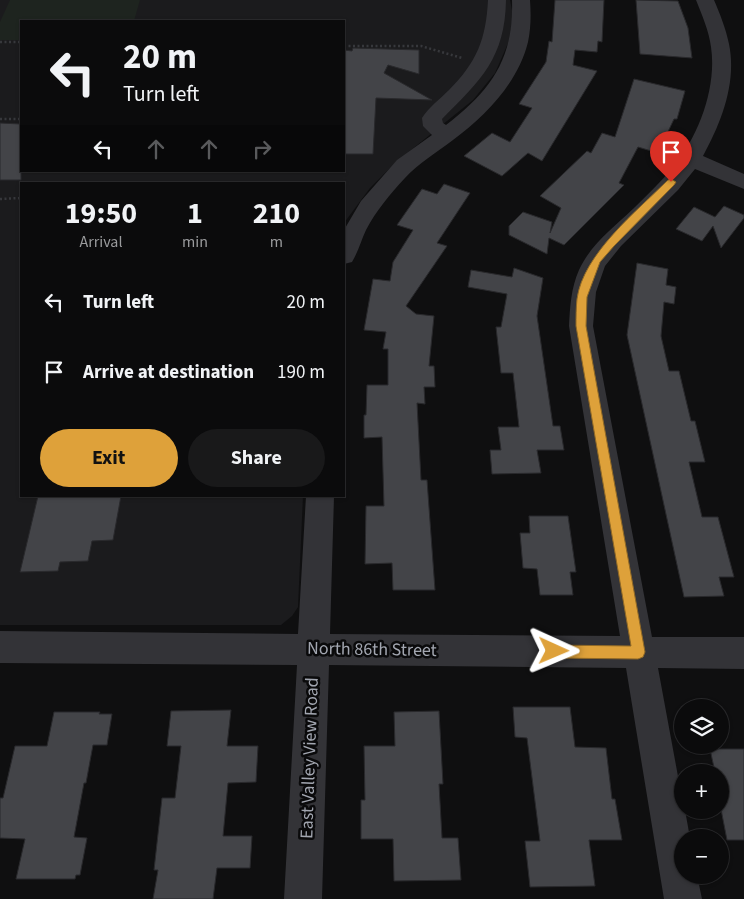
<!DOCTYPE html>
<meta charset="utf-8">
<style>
body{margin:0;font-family:"Source Sans 3",sans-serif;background:#19191a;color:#f1f3f6;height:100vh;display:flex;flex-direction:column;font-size:19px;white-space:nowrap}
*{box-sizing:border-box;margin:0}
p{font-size:16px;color:#9a9b9d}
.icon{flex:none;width:28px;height:28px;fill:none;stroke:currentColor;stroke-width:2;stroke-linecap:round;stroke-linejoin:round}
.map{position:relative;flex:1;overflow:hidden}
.side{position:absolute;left:20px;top:182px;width:325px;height:315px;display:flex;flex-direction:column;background:#0b0b0c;border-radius:0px;box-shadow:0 1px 4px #0004,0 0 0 1px #2b2b2d}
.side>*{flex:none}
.guide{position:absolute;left:20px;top:20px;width:325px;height:152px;border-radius:0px;box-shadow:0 1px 4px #0004,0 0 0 1px #2b2b2d;background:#0b0b0c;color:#f1f3f6;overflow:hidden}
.fabs{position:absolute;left:674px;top:699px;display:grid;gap:10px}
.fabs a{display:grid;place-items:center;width:55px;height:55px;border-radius:50%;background:#0b0b0c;box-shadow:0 1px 4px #0004,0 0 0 1px #2b2b2d;font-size:25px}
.pin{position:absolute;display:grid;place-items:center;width:42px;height:42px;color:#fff;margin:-51px -21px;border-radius:50% 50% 50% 0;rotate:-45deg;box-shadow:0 0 5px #0007}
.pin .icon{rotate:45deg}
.me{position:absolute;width:55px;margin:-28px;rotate:91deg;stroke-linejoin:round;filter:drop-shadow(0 0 4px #0008)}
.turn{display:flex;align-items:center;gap:18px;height:105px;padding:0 20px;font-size:22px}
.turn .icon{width:65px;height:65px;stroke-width:2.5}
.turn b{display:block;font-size:35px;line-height:42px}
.lanes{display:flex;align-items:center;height:48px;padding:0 20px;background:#0003;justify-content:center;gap:25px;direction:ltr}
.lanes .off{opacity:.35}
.eta{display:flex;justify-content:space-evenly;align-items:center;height:85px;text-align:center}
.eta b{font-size:30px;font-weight:700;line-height:35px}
.cta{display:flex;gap:10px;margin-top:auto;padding:10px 20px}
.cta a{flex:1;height:58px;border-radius:30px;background:#dea13a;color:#111;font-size:20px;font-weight:700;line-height:58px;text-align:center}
.cta a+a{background:#19191a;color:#f1f3f6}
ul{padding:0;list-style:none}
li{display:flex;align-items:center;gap:15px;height:70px;padding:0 20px}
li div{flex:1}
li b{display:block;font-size:19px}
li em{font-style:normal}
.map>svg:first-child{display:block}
.built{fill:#1b1b1d;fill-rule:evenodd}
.green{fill:#1e241f}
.building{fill:#434448;stroke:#29292c}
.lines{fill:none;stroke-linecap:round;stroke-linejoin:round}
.path{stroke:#37383c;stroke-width:2.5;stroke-dasharray:2 2.5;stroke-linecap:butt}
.minor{fill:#333337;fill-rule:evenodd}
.route{fill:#dea13a;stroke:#906926}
.labels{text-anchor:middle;stroke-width:5;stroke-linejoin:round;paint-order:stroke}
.street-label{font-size:18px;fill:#a2a6b0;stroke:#0a0a0b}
</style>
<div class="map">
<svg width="744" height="899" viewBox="0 0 744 899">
<rect width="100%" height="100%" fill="#0f0f10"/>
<path class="built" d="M0 0H510L513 15 509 41 495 73 473 100 395 163 370 188 344 223V184H21V496H303L298 607 292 616 281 625H0ZM21 21H344V171H21Z"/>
<polygon class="green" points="10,0 140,0 134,21 21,21 21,40 0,40 0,22"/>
<g class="building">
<polygon points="555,0 604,0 602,42 598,41 597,52 575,50 573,65 597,71 542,161 528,153 502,176 464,156 492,133 510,142 532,108 519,104 546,62 549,41 552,42"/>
<polygon points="636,0 678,1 688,28 692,58 640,54"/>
<polygon points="353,48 419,50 419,74 388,65 384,73 432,100 376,98 373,154 344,154 344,50 352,51"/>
<polygon points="634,79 685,91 677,119 674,119 658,153 638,147 619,183 624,185 564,245 549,238 547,254 509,235 509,226 523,212 552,222 550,233 561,208 540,196 587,151 591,153 602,133 615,137"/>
<polygon points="0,123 21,124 21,180 0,180"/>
<polygon points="444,184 470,193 437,243 447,246 406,306 416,314 434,316 429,366 434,366 435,387 424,387 425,404 417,403 421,480 427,480 435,590 393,590 392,563 365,564 366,506 384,506 382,437 364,438 364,415 366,415 367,385 388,385 388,349 383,349 386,332 364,330 373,279 390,281 393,262 413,230 397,225 422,189 437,194"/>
<polygon points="724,206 744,215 744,218 721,248 713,226 702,241 676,229 694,207 715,217"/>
<polygon points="637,263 668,269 666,285 676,287 674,304 664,302 661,336 669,371 679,371 691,421 695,421 705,462 689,462 702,517 718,517 734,577 719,577 724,596 684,597 627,335"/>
<polygon points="514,268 543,278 537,316 553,426 560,426 564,450 537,450 541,473 492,474 490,450 501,450 498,427 519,427 513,373 501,373 496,327 501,327 507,294 468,287 471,270 512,277"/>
<polygon points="38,496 121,496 113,540 92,541 88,561 60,562 58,571 20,572"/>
<polygon points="529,516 568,516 576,572 570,572 573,595 540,595 537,569 523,568 520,533 530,533"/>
<polygon points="513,707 570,707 575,747 606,748 612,799 615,799 622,840 589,840 595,886 530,887 525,841 540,841 527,738 515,737"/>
<polygon points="231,710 227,746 258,746 256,782 228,783 223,836 252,836 250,868 217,868 213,899 153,899 158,870 154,870 162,798 175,798 181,746 167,746 171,711"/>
<polygon points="439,711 443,784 439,784 442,838 458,838 461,880 394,881 393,839 361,839 361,800 365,800 364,746 395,746 394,712"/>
<polygon points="54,712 100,712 99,714 112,714 107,745 93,745 86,783 84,783 74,837 87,838 80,875 76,875 75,879 16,879 25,839 0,838 0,798 3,798 15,746 47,746"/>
<polygon points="710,749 744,749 744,840 727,840 720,804 720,772 715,772"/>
</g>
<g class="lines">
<g class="path">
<polyline points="0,42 21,42"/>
<polyline points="344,46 421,46 462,58"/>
<polyline points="0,119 21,119"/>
<polyline points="0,199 21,198"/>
</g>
<g class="minor">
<path d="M488 0H506C505 58 481 80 442 119L443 123 446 125C491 90 514 59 512 0H530C531 14 531 28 528 42 518 83 485 116 453 140 436 153 419 163 405 178 390 194 376 211 366 230 361 241 358 252 352 262L344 264V230L361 201 397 160 432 135 423 126 422 118C429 107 440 99 449 90 477 62 486 39 488 0Z"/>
<path d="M696 0H714C720 14 726 29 729 44 737 83 721 123 703 156L744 174V189L695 169 678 190 621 246 605 266 596 292 593 326 652 637H744V669L658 668 682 798V810H685L690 838H682V875H697L702 899H664L626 668 329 665 322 899H284L297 665 0 663V631L298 634 306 496H334L330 634 620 636 569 326C570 307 571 288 579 270 591 244 613 228 634 208 647 195 661 182 673 167 699 136 717 87 711 47 709 31 702 15 696 0Z"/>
</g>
</g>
<path class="route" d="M671 179 676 182 674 185 614 246 600 262 587 297 586 326 645 652 643 657 638 659 554 658 549 656 547 651 549 647 554 645 631 646 576 326C576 317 576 308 577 299 583 254 637 211 668 180Z"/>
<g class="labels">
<g class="street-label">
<text transform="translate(372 649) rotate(1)" y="6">North 86th Street</text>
<text transform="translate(309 758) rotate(-88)" y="6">East Valley View Road</text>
</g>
</g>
</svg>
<div class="fabs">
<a><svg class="icon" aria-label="layers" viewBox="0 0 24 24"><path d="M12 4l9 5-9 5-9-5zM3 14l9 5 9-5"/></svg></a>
<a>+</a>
<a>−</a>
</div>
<div class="pin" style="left:671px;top:182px;background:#d93025"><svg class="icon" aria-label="arrive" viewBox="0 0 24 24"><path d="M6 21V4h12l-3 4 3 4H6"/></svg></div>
<svg class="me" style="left:554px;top:651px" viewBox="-20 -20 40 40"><path d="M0-17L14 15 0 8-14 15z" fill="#dea13a" stroke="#fff" stroke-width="4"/></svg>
<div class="guide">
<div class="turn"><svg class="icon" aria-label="left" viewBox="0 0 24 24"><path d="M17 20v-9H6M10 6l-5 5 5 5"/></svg><div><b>20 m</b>Turn left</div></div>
<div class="lanes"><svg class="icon" aria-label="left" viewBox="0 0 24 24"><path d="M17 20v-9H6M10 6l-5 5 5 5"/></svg><svg class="icon off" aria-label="ahead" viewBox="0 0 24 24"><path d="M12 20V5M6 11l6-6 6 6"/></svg><svg class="icon off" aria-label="ahead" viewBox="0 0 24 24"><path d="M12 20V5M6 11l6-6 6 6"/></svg><svg class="icon off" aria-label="right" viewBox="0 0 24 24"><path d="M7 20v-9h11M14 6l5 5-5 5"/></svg></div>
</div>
<section class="side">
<div class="eta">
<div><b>19:50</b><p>Arrival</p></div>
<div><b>1</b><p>min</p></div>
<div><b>210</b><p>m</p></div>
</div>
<ul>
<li><svg class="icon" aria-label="left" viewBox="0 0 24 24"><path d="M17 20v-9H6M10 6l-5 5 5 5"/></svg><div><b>Turn left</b></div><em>20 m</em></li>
<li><svg class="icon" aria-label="arrive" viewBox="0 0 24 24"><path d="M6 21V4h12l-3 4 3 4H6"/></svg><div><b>Arrive at destination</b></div><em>190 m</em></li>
</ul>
<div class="cta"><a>Exit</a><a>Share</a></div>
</section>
</div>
